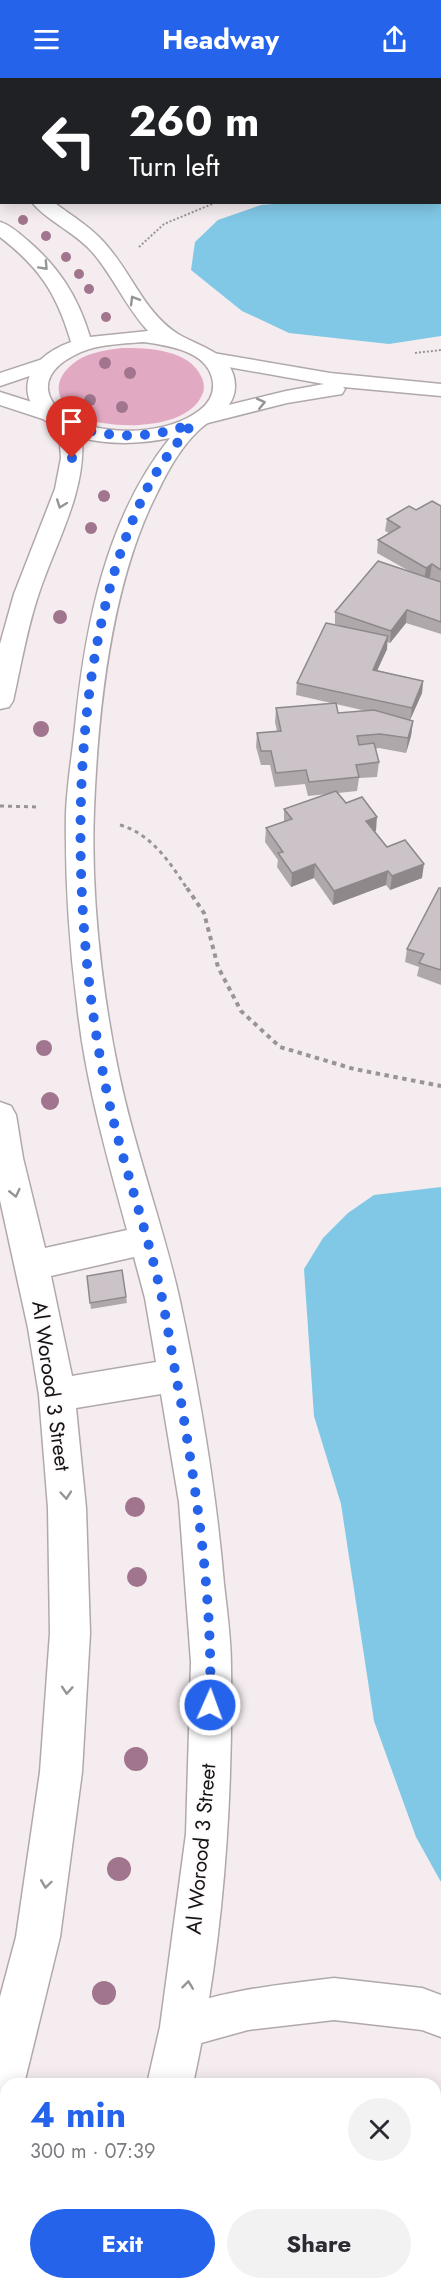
<!DOCTYPE html>
<meta charset="utf-8">
<style>
body{margin:0;font-family:Jost,sans-serif;background:#f2f2f3;color:#2b2b33;height:100vh;display:flex;flex-direction:column;font-size:22px;white-space:nowrap}
*{box-sizing:border-box;margin:0}
p{font-size:20px;color:#7c7c81}
.icon{flex:none;width:33px;height:33px;fill:none;stroke:currentColor;stroke-width:2;stroke-linecap:round;stroke-linejoin:round}
.map{position:relative;flex:1;overflow:hidden}
.drawer{position:absolute;left:0px;top:2000px;width:441px;height:212px;display:flex;flex-direction:column;background:#fff;border-radius:18px 18px 0 0;box-shadow:0 3px 15px #0003}
.drawer>*{flex:none}
.guide{position:absolute;left:0px;top:0px;width:441px;height:126px;box-shadow:0 3px 15px #0003;background:#202124;color:#fff;overflow:hidden}
.pin{position:absolute;display:grid;place-items:center;width:51px;height:51px;color:#fff;margin:-62px -26px;border-radius:50% 50% 50% 0;rotate:-45deg;box-shadow:0 0 6px #0007}
.pin .icon{rotate:45deg}
.me{position:absolute;width:66px;margin:-33px;rotate:2deg;stroke-linejoin:round;filter:drop-shadow(0 0 4px #0008)}
.turn{display:flex;align-items:center;gap:21px;height:126px;padding:0 30px;font-size:27px}
.turn .icon{width:78px;height:78px;stroke-width:2.5}
.turn b{display:block;font-size:42px;line-height:51px}
.round{display:grid;place-items:center;flex:none;width:63px;height:63px;border-radius:32px;background:#f2f2f3}
.headline{display:flex;align-items:center;justify-content:space-between;height:102px;padding:0 30px}
h1{font-size:36px;font-weight:700;line-height:45px;color:#2563eb}
.action{display:flex;gap:12px;margin-top:auto;padding:12px 30px}
.action a{flex:1;height:69px;border-radius:36px;background:#2563eb;color:#fff;font-size:24px;font-weight:700;line-height:69px;text-align:center}
.action a+a{background:#f2f2f3;color:#2b2b33}
header{display:flex;justify-content:space-between;align-items:center;height:78px;padding:0 30px;background:#2563eb;color:#fff;font-size:27px;font-weight:700}
.map>svg:first-child{display:block}
.green{fill:#e2a9c3}
.water{fill:#80c8e6}
.lines{fill:none;stroke-linecap:round;stroke-linejoin:round}
.service-casing{stroke:#b0a8ab;stroke-width:3}
.minor-casing{stroke:#b0a8ab;stroke-width:3}
.tertiary-casing{stroke:#b0a8ab;stroke-width:3}
.path-far2{stroke:#9a9496;stroke-width:2;stroke-dasharray:2 2;stroke-linecap:butt}
.path-far1{stroke:#9a9496;stroke-width:3;stroke-dasharray:4 4;stroke-linecap:butt}
.path{stroke:#9a9496;stroke-width:4;stroke-dasharray:4.5 4.5;stroke-linecap:butt}
.service{fill:#fff;fill-rule:evenodd}
.minor{fill:#fff;fill-rule:evenodd}
.tertiary{fill:#fff;fill-rule:evenodd}
.tree{fill:#a1758d}
.wall{fill:#afa8ab;fill-rule:evenodd}
.shaded-wall{fill:#8e888b}
.building{fill:#cbc3c7;stroke:#8e888b;stroke-width:1.5}
.oneway{stroke:#969595}
.route{stroke:#2563eb;stroke-width:10;stroke-dasharray:0 18}
.labels{text-anchor:middle;stroke-width:4.5;stroke-linejoin:round;paint-order:stroke}
.street-label{font-size:21px;fill:#151314;stroke:#fefbfc}
</style>
<header><svg class="icon" aria-label="menu" viewBox="0 0 24 24"><path d="M4 6h16M4 12h16M4 18h16"/></svg>Headway<svg class="icon" aria-label="share" viewBox="0 0 24 24"><path d="M12 15V3M7 8l5-5 5 5M5 13v7h14v-7"/></svg></header>
<div class="map">
<svg width="441" height="2210" viewBox="0 0 441 2210">
<rect width="100%" height="100%" fill="#f4ecef"/>
<path class="green" d="M122 270C148 270 190 271 202 300 204 305 205 312 202 317 187 352 114 352 84 340 54 327 49 301 78 282 91 274 107 272 122 270Z"/>
<g class="water">
<polygon points="441,89 441,258 389,266 289,255 242,233 191,192 195,164 218,142 261,127 303,124 440,124"/>
<polygon points="441,1109 441,1804 416,1759 374,1643 341,1426 314,1338 304,1191 323,1160 348,1135 374,1117"/>
</g>
<g class="lines">
<g class="service-casing">
<path id="service" d="M334 1900 422 1910 441 1917V1959L422 1952 334 1942 248 1952 183 1970 168 1964 162 1949 168 1934C221 1912 278 1907 334 1900Z"/>
</g>
<g class="minor-casing">
<g id="minor">
<polygon points="213,275 330,295 441,306 441,318 343,309 345,311 342,316 287,325 204,346 196,345 193,340 196,335 286,313 324,306 206,285 203,281 206,277"/>
<polygon points="49,279 56,281 59,285 56,289 0,308 0,295"/>
<polygon points="0,314 60,333 63,338 60,343 52,344 0,327"/>
</g>
</g>
<g class="tertiary-casing">
<g id="tertiary">
<rect x="0" y="98" width="2" height="11"/>
<path d="M32 124C39 124 46 123 53 124 55 125 67 134 70 136 83 145 98 156 108 169 133 198 145 235 178 256 199 269 235 275 235 308 235 332 212 339 198 353 181 369 168 392 158 413 111 504 98 630 94 732 90 829 106 953 131 1046 147 1106 167 1164 180 1223 200 1317 216 1411 224 1506 227 1533 231 1561 231 1588 233 1727 223 1869 193 2006H147L160 1949 186 1756 191 1584 179 1424 161 1316 76 1330 86 1430 90 1555 82 1694 60 1859 24 2006H6V2028L0 2030V1919L16 1859 40 1694 50 1555 48 1430 39 1317 28 1250 0 1122V1024L11 1028 16 1037 23 1080 45 1170 127 1152C107 1078 85 1003 77 926 69 863 65 799 66 735 67 707 72 678 75 649 85 549 105 441 170 360 141 366 111 367 82 360 86 414 56 464 39 515 27 550 21 587 13 623L9 629 0 631V566L14 516 55 411 61 380 59 352C10 324 21 282 71 264 57 216 40 190 0 159V144C10 147 19 155 27 162 59 189 78 219 90 259L148 253C126 229 114 200 94 176 77 155 45 142 32 124ZM144 264C169 268 210 273 213 305 214 316 209 325 200 332 172 354 123 357 90 348 51 338 27 302 73 278 94 266 120 266 144 264ZM134 1179 145 1220 156 1284 72 1298 51 1198Z"/>
<polygon points="100,2205 150,2205 149,2210 99,2210"/>
</g>
</g>
<g class="path-far2">
<polyline points="139,169 164,146 217,124"/>
<polyline points="415,275 441,272"/>
</g>
<g class="path-far1">
<polyline points="0,728 40,729"/>
<path d="M120 747C152 756 171 786 188 812"/>
</g>
<polyline class="path" points="187,810 204,835 218,889 241,933 280,969 354,991 441,1008"/>
<use href="#service" class="service"/>
<use href="#minor" class="minor"/>
<use href="#tertiary" class="tertiary"/>
</g>
<g class="tree">
<circle cx="23" cy="142" r="5"/>
<circle cx="46" cy="158" r="5"/>
<circle cx="66" cy="179" r="5"/>
<circle cx="79" cy="196" r="5"/>
<circle cx="89" cy="211" r="5"/>
<circle cx="106" cy="239" r="5"/>
<circle cx="105" cy="285" r="6"/>
<circle cx="130" cy="295" r="6"/>
<circle cx="90" cy="322" r="6"/>
<circle cx="122" cy="329" r="6"/>
<circle cx="104" cy="418" r="6"/>
<circle cx="91" cy="450" r="6"/>
<circle cx="60" cy="539" r="7"/>
<circle cx="41" cy="651" r="8"/>
<circle cx="44" cy="970" r="8"/>
<circle cx="50" cy="1023" r="9"/>
<circle cx="135" cy="1429" r="10"/>
<circle cx="137" cy="1499" r="10"/>
<circle cx="136" cy="1681" r="12"/>
<circle cx="119" cy="1791" r="12"/>
<circle cx="104" cy="1915" r="12"/>
</g>
<g class="wall">
<polygon points="421,0 441,0 441,50 440,51 440,2 421,2"/>
<path d="M441 428V556L406 545 390 565 387 564V571L377 592 423 603 422 615 410 642 413 643 411 658 406 675 379 670 375 671 379 684 377 699 359 700 357 713 338 715 346 725 376 753H374L387 769 422 800 390 812 386 807 333 827 314 800 291 809 277 789 278 782 265 764 266 750 284 744V731L328 716 308 718 305 706 275 709 270 687H261L256 669 257 655 277 653 275 644 276 630 331 625 296 617 297 605 341 548 335 546V534L409 493 377 475 378 462 389 455 385 453 387 441 416 432ZM336 626 366 633 338 635Z"/>
<polygon points="441,810 441,907 417,898 419,889 405,884 407,871"/>
<polygon points="122,1192 127,1225 91,1231 87,1198"/>
</g>
<g class="shaded-wall">
<polygon points="441,40 441,50 440,51 440,41"/>
<polygon points="432,486 430,499 424,502 426,490"/>
<polygon points="407,532 406,545 390,565 391,553"/>
<polygon points="388,558 387,571 372,604 373,592"/>
<polygon points="423,603 422,615 410,642 412,630"/>
<polygon points="413,643 411,658 406,675 408,660"/>
<polygon points="377,739 376,753 365,757 366,743"/>
<polygon points="315,786 314,800 291,809 292,795"/>
<polygon points="424,786 422,800 390,812 392,798"/>
<polygon points="388,793 386,807 333,827 334,813"/>
</g>
<g class="building">
<polygon points="6,0 59,0 60,2 7,2"/>
<polygon points="421,0 441,0 441,2 440,2"/>
<polygon points="440,6 441,7 441,40 440,41"/>
<polygon points="432,423 441,428 441,492 432,486 426,490 378,462 400,449 387,441 409,428 416,432"/>
<polygon points="378,483 441,504 441,544 407,532 391,553 335,534"/>
<polygon points="326,545 388,558 373,592 423,603 412,630 297,605"/>
<polygon points="336,625 338,635 374,632 413,643 408,660 380,656 357,658 359,667 374,665 379,684 356,687 359,699 309,704 306,692 276,695 271,673 261,673 257,655 281,653 276,630"/>
<polygon points="336,713 346,725 362,719 377,739 366,743 387,769 405,762 424,786 392,798 388,793 334,813 315,786 292,795 278,775 283,774 266,750 292,741 284,731"/>
<polygon points="439,810 441,810 441,892 419,885 424,876 407,871"/>
<polygon points="122,1192 126,1219 90,1225 87,1198"/>
</g>
<defs><path id="oneway-chevron" d="M-2-3.5L2.5 0L-2 3.5" fill="none" stroke-width="1.6" stroke-linecap="round" stroke-linejoin="round" transform="scale(1.5)"/></defs>
<g class="oneway">
<use href="#oneway-chevron" transform="translate(44 188) rotate(47)"/>
<use href="#oneway-chevron" transform="translate(134 222) rotate(-121)"/>
<use href="#oneway-chevron" transform="translate(261 325) rotate(-13)"/>
<use href="#oneway-chevron" transform="translate(61 426) rotate(110)"/>
<use href="#oneway-chevron" transform="translate(15 1115) rotate(77)"/>
<use href="#oneway-chevron" transform="translate(66 1417) rotate(85)"/>
<use href="#oneway-chevron" transform="translate(67 1612) rotate(94)"/>
<use href="#oneway-chevron" transform="translate(46 1806) rotate(98)"/>
<use href="#oneway-chevron" transform="translate(188 1907) rotate(-83)"/>
</g>
<g class="lines">
<path class="route" d="M72 380 70 348C113 361 150 361 192 346 174 369 156 391 144 417 61 588 69 860 113 1041 128 1101 149 1160 162 1220 169 1255 174 1290 181 1324 198 1424 213 1525 210 1627"/>
</g>
<g class="labels">
<g class="street-label">
<text transform="translate(51 1308) rotate(82)" y="7">Al Worood 3 Street</text>
<text transform="translate(201 1771) rotate(-85)" y="7">Al Worood 3 Street</text>
</g>
</g>
</svg>
<div class="pin" style="left:72px;top:380px;background:#d93025"><svg class="icon" aria-label="arrive" viewBox="0 0 24 24"><path d="M6 21V4h12l-3 4 3 4H6"/></svg></div>
<svg class="me" style="left:210px;top:1627px" viewBox="-20 -20 40 40"><circle r="17" fill="#2563eb" stroke="#fff" stroke-width="3"/><path d="M0-11L8 9 0 5-8 9z" fill="#fff"/></svg>
<div class="guide">
<div class="turn"><svg class="icon" aria-label="left" viewBox="0 0 24 24"><path d="M17 20v-9H6M10 6l-5 5 5 5"/></svg><div><b>260 m</b>Turn left</div></div>
</div>
<section class="drawer">
<div class="headline"><div><h1>4 min</h1><p>300 m · 07:39</p></div><a class="round"><svg class="icon" aria-label="close" viewBox="0 0 24 24"><path d="M6 6l12 12M18 6L6 18"/></svg></a></div>
<div class="action"><a>Exit</a><a>Share</a></div>
</section>
</div>
